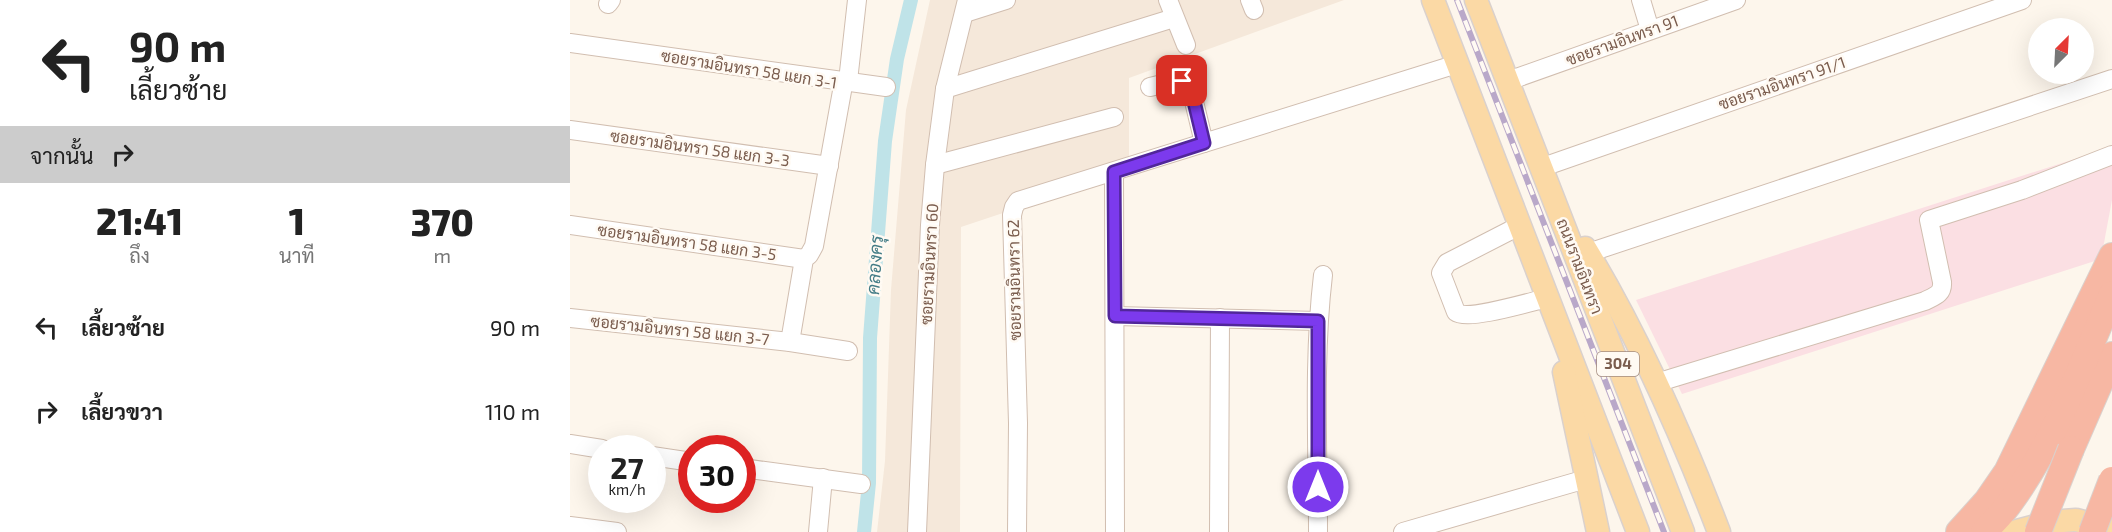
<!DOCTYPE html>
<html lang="th">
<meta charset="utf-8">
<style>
body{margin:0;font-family:"Exo 2",Sarabun,sans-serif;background:#f6f6f6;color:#222;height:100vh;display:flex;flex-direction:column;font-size:22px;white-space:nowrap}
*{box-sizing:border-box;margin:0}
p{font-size:20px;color:#767676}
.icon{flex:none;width:33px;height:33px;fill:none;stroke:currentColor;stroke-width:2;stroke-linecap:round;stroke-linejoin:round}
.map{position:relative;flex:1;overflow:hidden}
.panel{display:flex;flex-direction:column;background:#fff;width:570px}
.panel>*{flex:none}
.top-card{background:#fff;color:#222;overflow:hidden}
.needle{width:39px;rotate:24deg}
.buttons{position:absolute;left:1458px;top:18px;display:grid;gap:12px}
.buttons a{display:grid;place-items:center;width:66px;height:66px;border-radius:50%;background:#fff;box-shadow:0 6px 24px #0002;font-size:30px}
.speed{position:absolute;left:18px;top:435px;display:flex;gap:12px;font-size:30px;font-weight:700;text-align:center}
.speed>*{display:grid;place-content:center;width:78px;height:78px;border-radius:50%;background:#fff;box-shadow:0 6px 24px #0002;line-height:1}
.speed small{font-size:15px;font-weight:400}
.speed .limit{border:9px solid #d22;background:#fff;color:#111}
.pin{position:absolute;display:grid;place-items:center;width:51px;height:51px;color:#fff;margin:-26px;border-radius:12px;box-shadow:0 3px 9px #0006}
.me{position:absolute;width:66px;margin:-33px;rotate:0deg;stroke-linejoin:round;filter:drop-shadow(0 0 4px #0008)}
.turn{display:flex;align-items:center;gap:21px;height:126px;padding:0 30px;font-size:27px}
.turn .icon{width:78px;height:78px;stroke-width:2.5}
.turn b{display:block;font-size:42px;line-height:51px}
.then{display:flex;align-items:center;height:57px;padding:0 30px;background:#0003;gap:12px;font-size:22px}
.eta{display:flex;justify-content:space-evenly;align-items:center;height:102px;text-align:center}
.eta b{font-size:36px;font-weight:800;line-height:42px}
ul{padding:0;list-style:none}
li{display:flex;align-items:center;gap:18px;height:84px;padding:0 30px}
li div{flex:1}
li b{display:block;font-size:22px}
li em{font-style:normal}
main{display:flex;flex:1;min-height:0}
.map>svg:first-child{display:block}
.residential{fill:#f5e8da}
.medical{fill:#fbdfe3}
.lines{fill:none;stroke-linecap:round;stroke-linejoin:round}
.canal{stroke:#bfe3e8;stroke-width:14}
.minor-casing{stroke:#d1beb0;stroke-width:20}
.major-casing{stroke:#dad1cd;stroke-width:25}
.highway-casing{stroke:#dad1cd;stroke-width:28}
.minor{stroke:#fff;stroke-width:18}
.major{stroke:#fbd9a5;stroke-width:22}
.highway{stroke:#f7b7a3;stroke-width:26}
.rail-casing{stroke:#b9a8c9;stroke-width:6}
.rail{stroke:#fffaf3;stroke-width:4;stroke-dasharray:11;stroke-linecap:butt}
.highway-bridge-casing{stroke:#dad1cd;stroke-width:28;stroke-linecap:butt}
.highway-bridge{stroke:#f7b7a3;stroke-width:26}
.route-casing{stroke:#51269a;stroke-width:15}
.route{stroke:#7c3aed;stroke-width:10}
.labels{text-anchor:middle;stroke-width:5;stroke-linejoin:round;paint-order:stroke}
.shield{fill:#fffaf3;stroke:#a28b7f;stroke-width:1.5}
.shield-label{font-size:15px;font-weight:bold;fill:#7a5c4d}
.street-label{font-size:16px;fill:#7a5c4d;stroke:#fffaf3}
.water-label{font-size:18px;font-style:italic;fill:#437c86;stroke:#fffaf3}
</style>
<main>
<section class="panel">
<div class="top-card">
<div class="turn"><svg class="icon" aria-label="left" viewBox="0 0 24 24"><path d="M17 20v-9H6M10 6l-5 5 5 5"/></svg><div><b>90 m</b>เลี้ยวซ้าย</div></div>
<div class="then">จากนั้น<svg class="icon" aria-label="right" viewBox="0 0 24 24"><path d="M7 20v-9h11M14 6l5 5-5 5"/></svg></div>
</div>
<div class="eta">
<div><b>21:41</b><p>ถึง</p></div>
<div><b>1</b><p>นาที</p></div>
<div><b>370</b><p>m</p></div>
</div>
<ul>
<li><svg class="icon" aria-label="left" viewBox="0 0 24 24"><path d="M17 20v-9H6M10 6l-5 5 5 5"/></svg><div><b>เลี้ยวซ้าย</b></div><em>90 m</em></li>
<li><svg class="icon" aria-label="right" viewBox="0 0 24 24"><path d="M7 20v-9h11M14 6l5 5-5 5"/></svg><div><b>เลี้ยวขวา</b></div><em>110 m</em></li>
</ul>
</section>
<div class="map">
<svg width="1542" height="532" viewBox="0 0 1542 532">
<rect width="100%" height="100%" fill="#fdf6ec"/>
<polygon class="residential" points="360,0 774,0 559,78 559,171 391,227 390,532 307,532 315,461 321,290 336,110"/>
<polygon class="medical" points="1542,147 1542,200 1531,259 1112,394 1066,300"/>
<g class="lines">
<polyline class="canal" points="294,532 299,483 300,338 315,141 327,59 341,0"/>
<g class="minor-casing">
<g id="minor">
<polyline points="598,0 616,45"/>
<polyline points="680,0 684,10"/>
<polyline points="1071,0 1080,30"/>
<polyline points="38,4 41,0"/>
<polyline points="395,13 436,0"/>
<polyline points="0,43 316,87"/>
<polyline points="278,81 287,0"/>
<polyline points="938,81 1166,0"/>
<polyline points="580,87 609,80 620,85 634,143"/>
<polyline points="375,89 604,18"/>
<polyline points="0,130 259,166"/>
<polyline points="365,165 544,117"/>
<polyline points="973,167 1452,0"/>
<polyline points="544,172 545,532"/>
<polyline points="0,225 234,259"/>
<path d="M949 226 877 263 871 273 886 312C897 321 960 302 977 298"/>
<polyline points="1018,253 1542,79"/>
<polyline points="545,316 748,321"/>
<polyline points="0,318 220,342 278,351"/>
<polyline points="220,342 234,259 239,255 244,246 274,80"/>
<path d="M1086 383 1355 301C1365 296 1373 294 1372 282L1359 220 1452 190 1542 155"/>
<polyline points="0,444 32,449"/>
<polyline points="82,456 122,462"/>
<polyline points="172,468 291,484"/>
<polyline points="0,526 47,532"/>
<polyline points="248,532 253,478"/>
<polyline points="347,532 360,225 365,165 375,89 397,0"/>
<polyline points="447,532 448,423 442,215 444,207 448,201 887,64"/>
<polyline points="649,532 650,318"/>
<path d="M748 532C748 447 743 360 753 275"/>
<polyline points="833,532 1016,479"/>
</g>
</g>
<g class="major-casing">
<g id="major">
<polyline points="863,0 1068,532"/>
<polyline points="906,0 1113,532"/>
<path d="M1015 248C1069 337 1112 435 1149 532"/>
<polyline points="994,372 1028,532"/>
<polyline points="1443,532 1480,522 1506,520 1542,529"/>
</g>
</g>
<g class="highway-casing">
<g id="highway">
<polyline points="1501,449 1542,355"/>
<polyline points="1389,532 1417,501 1437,472 1542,256"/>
<path d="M1414 532C1423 522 1434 512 1441 501 1486 439 1512 364 1542 294"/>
</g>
</g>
<use href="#minor" class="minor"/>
<use href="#major" class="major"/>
<use href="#highway" class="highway"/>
<g class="rail-casing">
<polyline id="rail" points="887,0 1094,532"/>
</g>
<use href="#rail" class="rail"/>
<g class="highway-bridge-casing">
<g id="highway-bridge">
<polyline points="1468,532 1501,449"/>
<polyline points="1522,532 1542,480"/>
</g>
</g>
<use href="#highway-bridge" class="highway-bridge"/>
</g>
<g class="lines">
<g class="route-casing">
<polyline id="route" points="612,81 620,85 634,143 544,172 545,316 748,321 748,487"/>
</g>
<use href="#route" class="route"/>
</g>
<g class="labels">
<rect class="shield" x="1027" y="352" width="42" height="24" rx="4.5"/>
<g class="shield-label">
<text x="1048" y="369">304</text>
</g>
<g class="street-label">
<text transform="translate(1052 40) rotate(-20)" y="6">ซอยรามอินทรา 91</text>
<text transform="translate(179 69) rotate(9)" y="6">ซอยรามอินทรา 58 แยก 3-1</text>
<text transform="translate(1212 83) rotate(-19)" y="6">ซอยรามอินทรา 91/1</text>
<text transform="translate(130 148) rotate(8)" y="6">ซอยรามอินทรา 58 แยก 3-3</text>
<text transform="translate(117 242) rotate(8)" y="6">ซอยรามอินทรา 58 แยก 3-5</text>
<text transform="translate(359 264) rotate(-87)" y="6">ซอยรามอินทรา 60</text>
<text transform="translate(1010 266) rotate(69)" y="6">ถนนรามอินทรา</text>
<text transform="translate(444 280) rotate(-91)" y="6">ซอยรามอินทรา 62</text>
<text transform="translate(110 330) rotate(6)" y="6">ซอยรามอินทรา 58 แยก 3-7</text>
</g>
<g class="water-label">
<text transform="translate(305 265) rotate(-86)" y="6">คลองครุ</text>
</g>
</g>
</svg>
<div class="buttons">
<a><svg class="needle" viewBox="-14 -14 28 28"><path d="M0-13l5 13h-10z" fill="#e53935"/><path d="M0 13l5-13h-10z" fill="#767676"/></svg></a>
</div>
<div class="speed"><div>27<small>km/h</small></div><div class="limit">30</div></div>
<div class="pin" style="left:612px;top:81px;background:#d93025"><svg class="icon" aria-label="arrive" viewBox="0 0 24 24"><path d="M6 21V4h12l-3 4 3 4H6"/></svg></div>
<svg class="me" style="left:748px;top:487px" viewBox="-20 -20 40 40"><circle r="17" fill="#7c3aed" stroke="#fff" stroke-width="3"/><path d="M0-11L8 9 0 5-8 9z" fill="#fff"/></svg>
</div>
</main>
